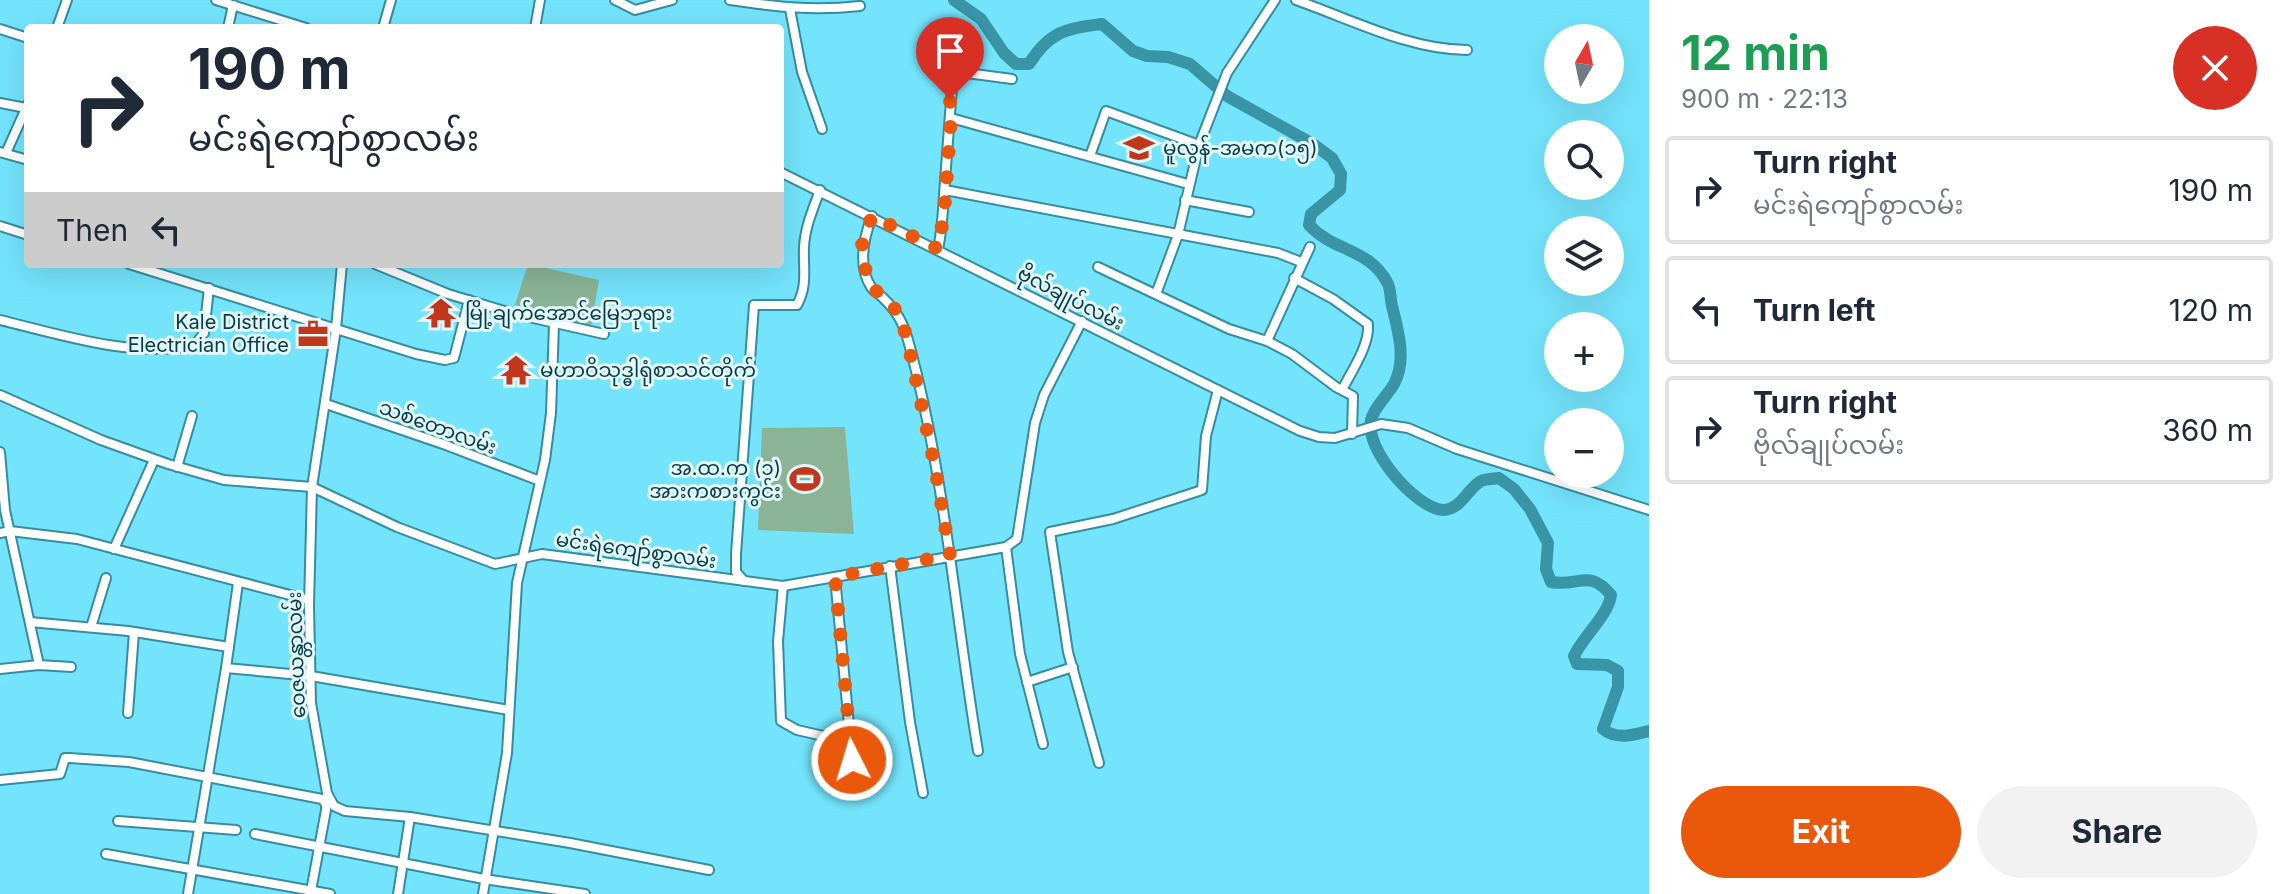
<!DOCTYPE html>
<meta charset="utf-8">
<style>
body{margin:0;font-family:Inter,"Noto Sans Myanmar",sans-serif;background:#f2f2f3;color:#1f2937;height:100vh;display:flex;flex-direction:column;font-size:30px;white-space:nowrap}
*{box-sizing:border-box;margin:0}
p{font-size:26px;color:#747a83}
.icon{flex:none;width:44px;height:44px;fill:none;stroke:currentColor;stroke-width:2;stroke-linecap:round;stroke-linejoin:round}
.map{position:relative;flex:1;overflow:hidden}
.drawer{display:flex;flex-direction:column;background:#fff;width:640px}
.drawer>*{flex:none}
.hud{position:absolute;left:24px;top:24px;width:760px;height:244px;border-radius:8px;box-shadow:0 8px 32px #0002;background:#fff;color:#1f2937;overflow:hidden}
.needle{width:52px;rotate:9deg}
.controls{position:absolute;left:1544px;top:24px;display:grid;gap:16px}
.controls a{display:grid;place-items:center;width:80px;height:80px;border-radius:50%;background:#fff;box-shadow:0 8px 32px #0002;font-size:40px}
.pin{position:absolute;display:grid;place-items:center;width:68px;height:68px;color:#fff;margin:-82px -34px;border-radius:50% 50% 50% 0;rotate:-45deg;box-shadow:0 0 8px #0007}
.pin .icon{rotate:45deg}
.me{position:absolute;width:88px;margin:-44px;rotate:355deg;stroke-linejoin:round;filter:drop-shadow(0 0 6px #0008)}
.turn{display:flex;align-items:center;gap:28px;height:168px;padding:0 32px;font-size:36px}
.turn .icon{width:104px;height:104px;stroke-width:2.5}
.turn b{display:block;font-size:56px;line-height:68px}
.then{display:flex;align-items:center;height:76px;padding:0 32px;background:#0003;gap:16px;font-size:30px}
.round{display:grid;place-items:center;flex:none;width:84px;height:84px;border-radius:42px;background:#f2f2f3}
.head{display:flex;align-items:center;justify-content:space-between;height:136px;padding:0 32px}
h1{font-size:48px;font-weight:700;line-height:60px;color:#1e9e55}
.cta{display:flex;gap:16px;margin-top:auto;padding:16px 32px}
.cta a{flex:1;height:92px;border-radius:48px;background:#ea580c;color:#fff;font-size:32px;font-weight:700;line-height:92px;text-align:center}
.cta a+a{background:#f2f2f3;color:#1f2937}
ul{padding:0;list-style:none}
li{display:flex;align-items:center;gap:24px;height:108px;margin:0 16px 12px;padding:0 16px;border:4px solid #e0e1e3;border-radius:8px}
li div{flex:1}
li b{display:block;font-size:30px}
li em{font-style:normal}
main{display:flex;flex:1;min-height:0}
.map>svg:first-child{display:block}
.garden{fill:#8ab495}
.lines{fill:none;stroke-linecap:round;stroke-linejoin:round}
.river{stroke:#3994a6;stroke-width:12}
.minor-casing{stroke:#358d9f;stroke-width:12}
.minor{stroke:#fff;stroke-width:8}
.route{stroke:#ea580c;stroke-width:14;stroke-dasharray:0 25.2}
.labels{text-anchor:middle;stroke-width:6;stroke-linejoin:round;paint-order:stroke}
.poi-label{font-size:20px;fill:#063c45;stroke:#e3f7fb;text-anchor:start}
.street-label{font-size:20px;fill:#063c45;stroke:#e3f7fb}
</style>
<main>
<div class="map">
<svg width="1649" height="894" viewBox="0 0 1649 894">
<rect width="100%" height="100%" fill="#73e4fc"/>
<g class="garden">
<polygon points="528,264 599,280 591,326 515,305"/>
<polygon points="845,427 854,534 758,530 762,428"/>
</g>
<g class="lines">
<path class="river" d="M954 0 981 19 1004 53 1016 64H1029C1049 32 1066 28 1102 24L1133 51 1147 56 1168 57 1190 64 1227 96 1313 144 1332 158 1341 174 1340 190 1311 214 1309 225C1334 252 1369 248 1387 282 1391 288 1390 298 1392 306 1398 330 1407 360 1394 384 1388 395 1374 407 1371 420 1364 448 1415 508 1443 510 1461 510 1467 489 1481 481 1485 479 1493 479 1499 478L1514 489 1530 509 1548 543 1546 569 1551 582C1579 587 1589 568 1611 595 1608 616 1584 635 1574 656L1577 664 1607 665 1618 671V687L1603 729C1616 740 1634 735 1649 731"/>
<g class="minor-casing">
<g id="minor">
<polyline points="216,0 306,28"/>
<polyline points="615,0 635,10 672,0"/>
<path d="M730 0C777 7 813 11 860 6"/>
<path d="M1296 0C1350 19 1410 50 1467 50"/>
<polyline points="790,9 802,72 822,129"/>
<polyline points="57,28 67,0"/>
<polyline points="228,28 233,5"/>
<polyline points="383,28 391,0"/>
<polyline points="535,28 540,0"/>
<polyline points="0,29 28,38"/>
<polyline points="952,71 1012,79"/>
<polyline points="0,103 26,108"/>
<polyline points="951,118 1188,184"/>
<polyline points="0,152 28,160"/>
<polyline points="6,153 28,104"/>
<polyline points="1090,156 1106,111 1199,145"/>
<polyline points="780,172 1300,431 1319,437 1335,438 1381,424 1408,428 1457,449 1649,510"/>
<polyline points="945,190 1278,253 1301,262"/>
<polyline points="1185,200 1249,212"/>
<path d="M872 216C864 237 857 265 871 287 873 291 881 295 884 299 897 311 903 323 908 340 945 474 955 614 978 751"/>
<polyline points="0,226 28,235"/>
<path d="M938 249C943 226 943 204 945 181 949 129 952 78 958 26"/>
<polyline points="129,264 416,354 445,360 454,358 469,300"/>
<polyline points="342,264 336,329 312,487 309,605 311,703 327,793 334,806 345,811 410,817 570,843 709,870"/>
<polyline points="375,264 448,294 511,313 604,334"/>
<polyline points="1098,267 1229,329 1267,341 1292,354 1336,387 1353,396 1352,434"/>
<path d="M1294 278 1333 299 1368 324C1370 345 1351 372 1342 390"/>
<polyline points="1156,294 1178,235 1199,145 1227,73 1275,0"/>
<path d="M0 320C62 335 131 358 195 345L204 333 209 288"/>
<polyline points="1267,341 1310,247"/>
<polyline points="0,395 101,440 168,464 224,480 312,487 397,527 495,564 542,554 783,586 1006,547 1017,539 1035,423 1044,395 1082,321"/>
<polyline points="326,404 443,444 540,481"/>
<polyline points="0,452 5,510 39,665"/>
<polyline points="177,467 192,416"/>
<polyline points="0,533 10,531 77,539 309,600"/>
<polyline points="1006,547 1020,654 1043,744"/>
<polyline points="114,549 154,460"/>
<polyline points="890,566 910,722 923,793"/>
<polyline points="835,577 854,778"/>
<path d="M744 581 736 572V554L754 305H797C808 285 803 269 804 247 805 227 813 209 820 190"/>
<polyline points="238,583 226,668 311,676 509,710"/>
<polyline points="783,586 778,641 781,721 797,730 850,742"/>
<polyline points="30,622 128,631 229,647"/>
<polyline points="91,627 106,578"/>
<polyline points="0,669 39,665 71,667"/>
<polyline points="1027,682 1073,667"/>
<polyline points="128,713 134,632"/>
<polyline points="1099,763 1068,652 1050,532 1113,519 1202,490 1206,436 1218,390"/>
<polyline points="0,780 60,774 65,758 69,758 129,762 322,799 326,804 326,810 311,891"/>
<polyline points="118,821 236,830"/>
<polyline points="255,834 484,879 585,894"/>
<polyline points="106,854 330,894"/>
<polyline points="188,894 226,668"/>
<polyline points="398,894 410,817"/>
<polyline points="483,894 507,753 517,583 545,460 551,413 554,324"/>
</g>
</g>
<use href="#minor" class="minor"/>
</g>
<g class="lines">
<polyline class="route" points="852,760 835,577 950,555 935,467 907,339 899,313 871,286 865,268 862,243 872,216 938,249 944,214 951,118 950,99"/>
</g>
<defs>
<g id="school-bare" transform="scale(2.4)"><path d="M0-5L7-2L0 1L-7-2ZM-4 1L0 2.5L4 1V4Q0 6-4 4Z" fill="#c2371c" stroke="#e3f7fb" stroke-width="2.5" paint-order="stroke"/></g>
<g id="temple-bare" transform="scale(2.4)"><path d="M0-6L5-2H3V0L6.5 2.5H4V6H1.5V3h-3V6H-4V2.5H-6.5L-3 0V-2H-5Z" fill="#c2371c" stroke="#e3f7fb" stroke-width="2.5" paint-order="stroke"/></g>
<g id="office-bare" transform="scale(2.4)"><path d="M-6-3h4V-5.5h4V-3h4V5H-6ZM-1-4.5V-3h2v-1.5ZM-6 0V1H6V0Z" fill="#c2371c" stroke="#e3f7fb" stroke-width="2.5" paint-order="stroke"/></g>
<g id="stadium-bare" transform="scale(2.4)"><path d="M0-5a6.5 5 0 1 0 0 10a6.5 5 0 1 0 0-10ZM-3.5-1.8h7v3.6h-7Z" fill="#c2371c" stroke="#e3f7fb" stroke-width="2.5" paint-order="stroke"/></g>
</defs>
<g fill-rule="evenodd">
<use href="#school-bare" x="1139" y="148"/>
<use href="#temple-bare" x="441" y="313"/>
<use href="#office-bare" x="313" y="334"/>
<use href="#temple-bare" x="516" y="370"/>
<use href="#stadium-bare" x="805" y="479"/>
</g>
<g class="labels">
<g class="poi-label">
<text x="1163" y="155">မူလွန်-အမက(၁၅)</text>
<text x="465" y="320">မြို့ချက်အောင်မြေဘုရား</text>
<text x="289" y="329" text-anchor="end">Kale District<tspan x="289" dy="23">Electrician Office</tspan></text>
<text x="540" y="377">မဟာဝိသုဒ္ဓါရုံစာသင်တိုက်</text>
<text x="781" y="475" text-anchor="end">အ.ထ.က (၁)<tspan x="781" dy="23">အားကစားကွင်း</tspan></text>
</g>
<g class="street-label">
<text transform="translate(1071 298) rotate(27)" y="7">ဗိုလ်ချုပ်လမ်း</text>
<text transform="translate(438 427) rotate(20)" y="7">သစ်တောလမ်း</text>
<text transform="translate(636 550) rotate(8)" y="7">မင်းရဲကျော်စွာလမ်း</text>
<text transform="translate(296 655) rotate(-92)" y="7">ဝေဇယန္တာလမ်း</text>
</g>
</g>
</svg>
<div class="controls">
<a><svg class="needle" viewBox="-14 -14 28 28"><path d="M0-13l5 13h-10z" fill="#e53935"/><path d="M0 13l5-13h-10z" fill="#747a83"/></svg></a>
<a><svg class="icon" aria-label="search" viewBox="0 0 24 24"><circle cx="10" cy="10" r="6"/><path d="M15 15l6 6"/></svg></a>
<a><svg class="icon" aria-label="layers" viewBox="0 0 24 24"><path d="M12 4l9 5-9 5-9-5zM3 14l9 5 9-5"/></svg></a>
<a>+</a>
<a>−</a>
</div>
<div class="pin" style="left:950px;top:99px;background:#d93025"><svg class="icon" aria-label="arrive" viewBox="0 0 24 24"><path d="M6 21V4h12l-3 4 3 4H6"/></svg></div>
<svg class="me" style="left:852px;top:760px" viewBox="-20 -20 40 40"><circle r="17" fill="#ea580c" stroke="#fff" stroke-width="3"/><path d="M0-11L8 9 0 5-8 9z" fill="#fff"/></svg>
<div class="hud">
<div class="turn"><svg class="icon" aria-label="right" viewBox="0 0 24 24"><path d="M7 20v-9h11M14 6l5 5-5 5"/></svg><div><b>190 m</b>မင်းရဲကျော်စွာလမ်း</div></div>
<div class="then">Then<svg class="icon" aria-label="left" viewBox="0 0 24 24"><path d="M17 20v-9H6M10 6l-5 5 5 5"/></svg></div>
</div>
</div>
<section class="drawer">
<div class="head"><div><h1>12 min</h1><p>900 m · 22:13</p></div><a class="round" style="background:#d93025;color:#fff"><svg class="icon" aria-label="close" viewBox="0 0 24 24"><path d="M6 6l12 12M18 6L6 18"/></svg></a></div>
<ul>
<li><svg class="icon" aria-label="right" viewBox="0 0 24 24"><path d="M7 20v-9h11M14 6l5 5-5 5"/></svg><div><b>Turn right</b><p>မင်းရဲကျော်စွာလမ်း</p></div><em>190 m</em></li>
<li><svg class="icon" aria-label="left" viewBox="0 0 24 24"><path d="M17 20v-9H6M10 6l-5 5 5 5"/></svg><div><b>Turn left</b></div><em>120 m</em></li>
<li><svg class="icon" aria-label="right" viewBox="0 0 24 24"><path d="M7 20v-9h11M14 6l5 5-5 5"/></svg><div><b>Turn right</b><p>ဗိုလ်ချုပ်လမ်း</p></div><em>360 m</em></li>
</ul>
<div class="cta"><a>Exit</a><a>Share</a></div>
</section>
</main>
